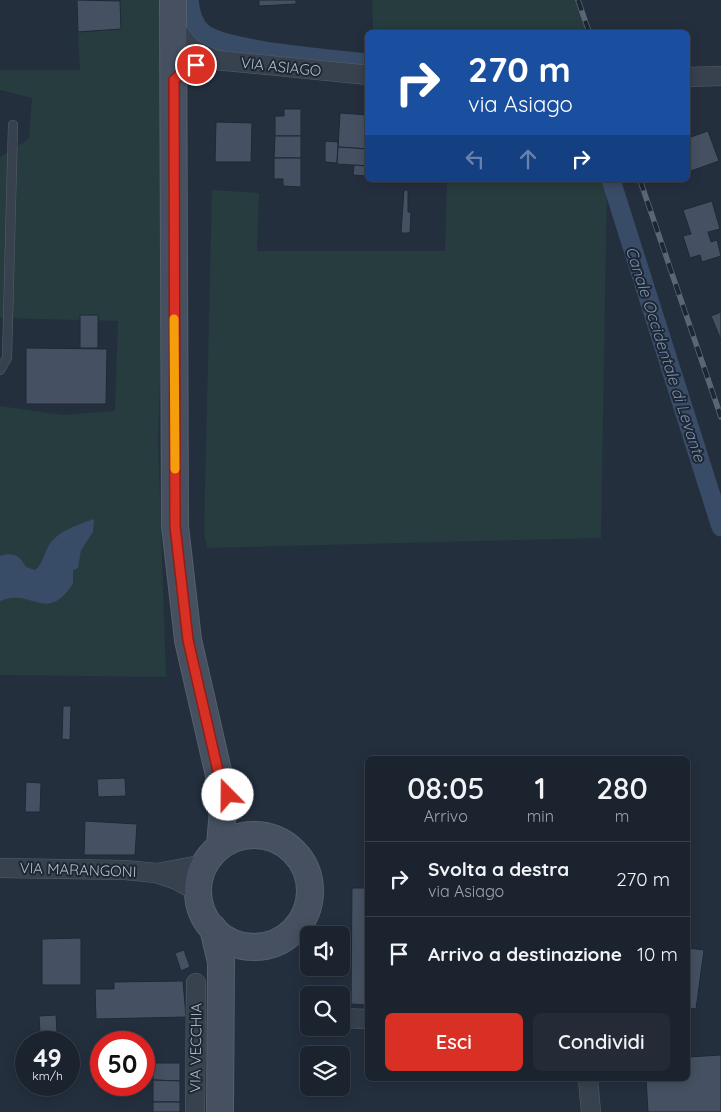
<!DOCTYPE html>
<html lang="it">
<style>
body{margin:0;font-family:Quicksand,sans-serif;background:#242b36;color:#f1f3f6;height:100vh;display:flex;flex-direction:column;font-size:19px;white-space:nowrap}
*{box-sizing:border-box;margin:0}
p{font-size:16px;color:#a0a4aa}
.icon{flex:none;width:28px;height:28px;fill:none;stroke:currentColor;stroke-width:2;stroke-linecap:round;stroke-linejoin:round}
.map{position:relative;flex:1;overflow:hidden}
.details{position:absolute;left:365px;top:756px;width:325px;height:325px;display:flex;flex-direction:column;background:#1b232e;border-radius:8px;box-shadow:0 2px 12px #0003,0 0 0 1px #39404a}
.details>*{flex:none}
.guide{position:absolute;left:365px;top:30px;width:325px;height:152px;border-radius:8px;box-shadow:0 2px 12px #0003,0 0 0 1px #39404a;background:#1a4fa0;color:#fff;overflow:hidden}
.fabs{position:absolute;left:300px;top:926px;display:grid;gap:10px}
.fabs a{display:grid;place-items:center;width:50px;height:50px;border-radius:8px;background:#1b232e;box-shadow:0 2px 12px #0003,0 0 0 1px #39404a;font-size:25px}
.speed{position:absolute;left:15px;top:1031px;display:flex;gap:10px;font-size:25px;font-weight:700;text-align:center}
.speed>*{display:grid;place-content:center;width:65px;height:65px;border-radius:50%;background:#1b232e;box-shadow:0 2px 12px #0003,0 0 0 1px #39404a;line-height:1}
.speed small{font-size:12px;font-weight:400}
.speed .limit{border:8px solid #d22;background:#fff;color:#111}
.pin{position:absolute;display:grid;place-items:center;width:42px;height:42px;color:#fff;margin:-21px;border:2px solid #fff;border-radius:50%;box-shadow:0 1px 5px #0007}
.me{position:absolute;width:55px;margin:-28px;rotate:338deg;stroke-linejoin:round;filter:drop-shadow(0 0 4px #0008)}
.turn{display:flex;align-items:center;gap:18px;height:105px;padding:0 20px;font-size:22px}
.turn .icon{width:65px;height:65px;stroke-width:2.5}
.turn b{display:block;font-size:35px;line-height:42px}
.lanes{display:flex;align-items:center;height:48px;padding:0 20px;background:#0003;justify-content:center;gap:25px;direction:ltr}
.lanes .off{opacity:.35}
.eta{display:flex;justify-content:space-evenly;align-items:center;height:85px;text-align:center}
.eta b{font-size:30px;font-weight:600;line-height:35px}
.cta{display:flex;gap:10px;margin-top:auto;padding:10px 20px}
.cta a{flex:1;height:58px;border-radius:8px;background:#d93025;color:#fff;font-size:20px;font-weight:600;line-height:58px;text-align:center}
.cta a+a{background:#242b36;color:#f1f3f6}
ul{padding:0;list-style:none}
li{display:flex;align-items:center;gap:15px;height:75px;padding:0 20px;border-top:1px solid #39404a}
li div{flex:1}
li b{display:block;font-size:19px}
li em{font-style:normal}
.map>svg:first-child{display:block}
.green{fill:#263c3f}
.water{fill:#394c67}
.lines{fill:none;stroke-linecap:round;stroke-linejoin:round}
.canal{stroke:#394c67;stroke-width:19}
.building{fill:#455162;stroke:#1f2835}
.service-casing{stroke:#565f6c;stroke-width:10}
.minor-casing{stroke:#565f6c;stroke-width:20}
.secondary-casing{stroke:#565f6c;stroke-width:28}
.service{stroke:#38414e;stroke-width:9}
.minor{stroke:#38414e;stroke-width:19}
.secondary{stroke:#465061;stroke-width:26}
.rail-casing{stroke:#5a6575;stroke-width:5.5}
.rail{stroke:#1d2633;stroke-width:4;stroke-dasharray:11;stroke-linecap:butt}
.route-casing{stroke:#8d1f18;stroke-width:12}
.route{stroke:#d93025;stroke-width:9}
.slow{stroke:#f59e0b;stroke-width:9}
.labels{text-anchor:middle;stroke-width:4;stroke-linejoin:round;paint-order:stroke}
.street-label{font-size:15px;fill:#b4bcc9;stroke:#1d2633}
.water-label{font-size:16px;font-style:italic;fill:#7c92b1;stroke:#1d2633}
</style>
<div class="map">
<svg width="721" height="1112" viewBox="0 0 721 1112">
<rect width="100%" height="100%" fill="#242f3e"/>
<g class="green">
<polygon points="76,0 170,0 167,181 158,439 166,677 0,675 0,406 63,415 115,411 118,321 0,318 0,157 29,139 32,98 0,90 0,70 80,70"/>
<polygon points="372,0 577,0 588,32 373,32"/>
<polygon points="447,180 607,180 601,538 207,548 204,533 212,190 259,193 257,251 445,251"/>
</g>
<path class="water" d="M94 519 93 532 81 550 78 568 73 570V584C45 625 33 587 0 601V556C13 552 19 555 26 567L35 570C43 564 44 553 49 545 59 530 78 525 94 519Z"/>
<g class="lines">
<g class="canal">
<path d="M189 0C190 11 193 24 202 32 222 51 335 59 368 63"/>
<polyline points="611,180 721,527"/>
</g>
</g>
<g class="building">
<polygon points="77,0 120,1 121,29 78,32"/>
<polygon points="259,0 296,0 296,4 259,6"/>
<polygon points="284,109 301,109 301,136 275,136 275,116 284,116"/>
<polygon points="340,113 368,115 368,149 338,147"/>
<polygon points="216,122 252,123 251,162 215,162"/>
<polygon points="708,131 719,161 688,172 688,138"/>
<polygon points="275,136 301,136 301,158 274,158"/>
<polygon points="325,141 338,142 337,163 325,162"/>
<polygon points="338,147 368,149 368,166 337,164"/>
<polygon points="274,158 301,158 301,187 283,186 283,179 274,179"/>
<polygon points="354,165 368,166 368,176 353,175"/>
<polygon points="404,190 408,190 408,212 411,212 410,233 401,233"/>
<polygon points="712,201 720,229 708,232 711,242 717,240 721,256 702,262 700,255 690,258 683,236 691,234 683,210"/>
<polygon points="721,312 721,340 711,316"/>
<rect x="80" y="315" width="18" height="33"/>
<polygon points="26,348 107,349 106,404 26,404"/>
<polygon points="63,706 71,706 70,740 62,739"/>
<polygon points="125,778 126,796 98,797 97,779"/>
<polygon points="26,782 41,783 40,812 25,812"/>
<polygon points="85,821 137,824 135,855 84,855"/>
<polygon points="352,888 368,888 368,1005 351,1004"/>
<polygon points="81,938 81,985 42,985 42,939"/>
<polygon points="688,948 704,950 696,1009 688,1008"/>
<polygon points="184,950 190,967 181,971 175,953"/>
<polygon points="183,981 186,1017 96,1019 95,989 114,989 114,982"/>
<polygon points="56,1015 57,1032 40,1033 39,1016"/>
<rect x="117" y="1034" width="12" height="8"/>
<polygon points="721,1055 721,1112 648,1112 646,1079 688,1079 688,1057"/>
<polygon points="153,1063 180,1063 180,1081 153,1080"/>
<polygon points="153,1080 180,1081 180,1102 153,1102"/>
<rect x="153" y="1102" width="27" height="10"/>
</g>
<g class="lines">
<g class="service-casing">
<polyline id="service" points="0,370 7,358 13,125"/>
</g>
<g class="minor-casing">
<g id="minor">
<polyline points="174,27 191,48 215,60 368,75"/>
<polyline points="688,77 721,76"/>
<path d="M174 80C187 69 199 64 215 60"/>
<polyline points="0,868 125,870 156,873 177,880 198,892"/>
<polyline points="157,873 205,864"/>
<polyline points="341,1018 368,1019"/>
<polyline points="588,1079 591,1112"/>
<polyline points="195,1112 196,983"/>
</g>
</g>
<g class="secondary-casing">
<g id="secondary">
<polyline points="173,0 175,526 188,640 221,784 223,809 220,846"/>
<circle cx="254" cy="891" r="56"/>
<polyline points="213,928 221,962 220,1112"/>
</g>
</g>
<use href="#service" class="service"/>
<use href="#minor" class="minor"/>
<use href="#secondary" class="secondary"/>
<g class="rail-casing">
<g id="rail">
<polyline points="578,0 589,32"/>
<polyline points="640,180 721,417"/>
</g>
</g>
<use href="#rail" class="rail"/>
</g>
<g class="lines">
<g class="route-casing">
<polyline id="route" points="196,65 184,71 174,80 175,526 188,640 221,784 228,795"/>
</g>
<use href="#route" class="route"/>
<polyline class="slow" points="174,319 175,469"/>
</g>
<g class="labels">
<g class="street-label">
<text transform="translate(281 67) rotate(6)" y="5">VIA ASIAGO</text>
<text transform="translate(78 870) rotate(2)" y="5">VIA MARANGONI</text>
<text transform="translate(196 1048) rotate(-89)" y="5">VIA VECCHIA</text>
</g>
<g class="water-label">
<text transform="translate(666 354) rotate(72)" y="6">Canale Occidentale di Levante</text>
</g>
</g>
</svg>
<div class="fabs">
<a><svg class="icon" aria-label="sound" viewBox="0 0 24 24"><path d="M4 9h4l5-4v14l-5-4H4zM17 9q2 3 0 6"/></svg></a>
<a><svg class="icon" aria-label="search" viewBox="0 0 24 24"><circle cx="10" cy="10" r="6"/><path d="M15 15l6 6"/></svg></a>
<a><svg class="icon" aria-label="layers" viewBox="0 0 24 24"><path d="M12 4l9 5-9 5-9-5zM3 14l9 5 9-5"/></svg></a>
</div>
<div class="speed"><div>49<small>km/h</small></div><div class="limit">50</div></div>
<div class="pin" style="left:196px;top:65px;background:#d93025"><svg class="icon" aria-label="arrive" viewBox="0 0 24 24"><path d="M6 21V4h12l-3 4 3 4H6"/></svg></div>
<svg class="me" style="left:228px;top:795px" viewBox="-20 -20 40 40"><circle r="19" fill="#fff"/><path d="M0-13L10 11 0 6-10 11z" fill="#d93025"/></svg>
<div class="guide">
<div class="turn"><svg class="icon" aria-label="right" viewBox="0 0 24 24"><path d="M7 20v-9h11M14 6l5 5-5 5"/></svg><div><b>270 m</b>via Asiago</div></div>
<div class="lanes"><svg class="icon off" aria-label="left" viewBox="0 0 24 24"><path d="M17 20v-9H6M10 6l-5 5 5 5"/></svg><svg class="icon off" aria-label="ahead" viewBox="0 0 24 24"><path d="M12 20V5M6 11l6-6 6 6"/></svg><svg class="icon" aria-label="right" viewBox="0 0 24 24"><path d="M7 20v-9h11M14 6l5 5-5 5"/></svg></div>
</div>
<section class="details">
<div class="eta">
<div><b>08:05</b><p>Arrivo</p></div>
<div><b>1</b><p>min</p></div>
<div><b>280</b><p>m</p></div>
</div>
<ul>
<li><svg class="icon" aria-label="right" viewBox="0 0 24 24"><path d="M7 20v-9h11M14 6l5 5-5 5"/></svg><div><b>Svolta a destra</b><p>via Asiago</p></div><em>270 m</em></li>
<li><svg class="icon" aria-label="arrive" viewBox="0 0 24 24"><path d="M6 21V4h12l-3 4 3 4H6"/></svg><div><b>Arrivo a destinazione</b></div><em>10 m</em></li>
</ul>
<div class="cta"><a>Esci</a><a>Condividi</a></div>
</section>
</div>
